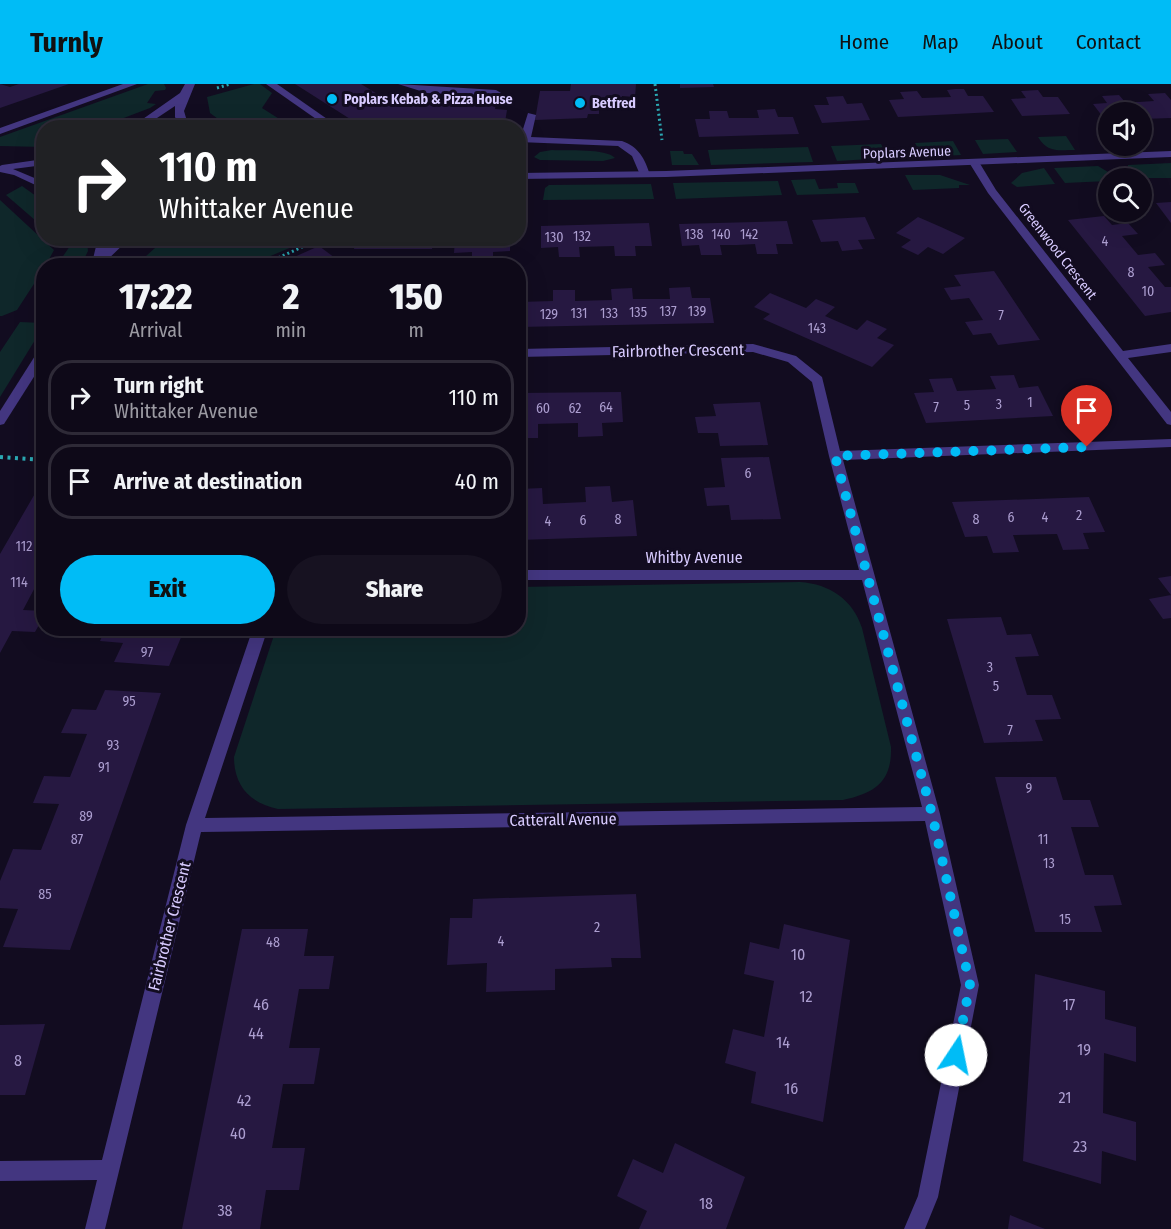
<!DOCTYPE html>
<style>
body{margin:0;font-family:"Fira Sans Condensed",sans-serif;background:#171221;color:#f1f3f6;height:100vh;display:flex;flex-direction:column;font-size:22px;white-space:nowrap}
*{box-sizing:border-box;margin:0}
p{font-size:20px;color:#9b9aa2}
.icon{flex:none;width:33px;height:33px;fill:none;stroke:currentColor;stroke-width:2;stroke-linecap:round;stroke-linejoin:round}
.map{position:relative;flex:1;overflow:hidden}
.details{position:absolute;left:36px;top:174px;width:490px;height:378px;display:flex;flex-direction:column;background:#0e0918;border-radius:24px;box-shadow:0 6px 24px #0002,0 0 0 2px #2e2a37}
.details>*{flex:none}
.hud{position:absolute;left:36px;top:36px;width:490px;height:126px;border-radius:24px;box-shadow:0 6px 24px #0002,0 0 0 2px #2e2a37;background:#202124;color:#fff;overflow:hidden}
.buttons{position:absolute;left:1098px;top:18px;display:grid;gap:12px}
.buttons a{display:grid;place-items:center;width:54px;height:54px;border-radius:50%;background:#0e0918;box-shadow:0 6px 24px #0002,0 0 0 2px #2e2a37;font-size:30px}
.pin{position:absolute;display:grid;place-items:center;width:51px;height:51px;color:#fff;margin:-62px -26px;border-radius:50% 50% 50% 0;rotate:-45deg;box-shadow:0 0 6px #0007}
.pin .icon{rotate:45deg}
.me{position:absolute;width:66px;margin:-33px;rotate:11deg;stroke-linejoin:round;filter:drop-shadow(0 0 4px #0008)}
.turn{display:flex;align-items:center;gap:21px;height:126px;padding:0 24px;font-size:27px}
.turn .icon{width:78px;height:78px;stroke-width:2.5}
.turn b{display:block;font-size:42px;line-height:51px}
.eta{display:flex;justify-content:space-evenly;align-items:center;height:102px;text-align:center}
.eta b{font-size:36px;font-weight:800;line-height:42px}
.primary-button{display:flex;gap:12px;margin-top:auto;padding:12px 24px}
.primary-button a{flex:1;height:69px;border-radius:36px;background:#00bcf6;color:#111;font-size:24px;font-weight:800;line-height:69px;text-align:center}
.primary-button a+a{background:#171221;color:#f1f3f6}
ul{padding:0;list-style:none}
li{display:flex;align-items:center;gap:18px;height:75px;margin:0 12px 9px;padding:0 12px;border:3px solid #2e2a37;border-radius:24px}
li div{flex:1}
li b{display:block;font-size:22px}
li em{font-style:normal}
header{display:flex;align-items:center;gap:36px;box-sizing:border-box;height:84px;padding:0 30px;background:#00bcf6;color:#111}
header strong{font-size:28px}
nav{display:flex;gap:33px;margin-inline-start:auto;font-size:21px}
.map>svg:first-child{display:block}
.green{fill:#0f272a}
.building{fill:#261841}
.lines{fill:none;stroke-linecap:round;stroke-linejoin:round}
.path-far1{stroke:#2ba9b3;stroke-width:3;stroke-dasharray:2 3;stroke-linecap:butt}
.path{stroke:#2ba9b3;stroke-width:4;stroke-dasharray:3 4.5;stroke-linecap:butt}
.service{fill:#433680;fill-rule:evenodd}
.minor{fill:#433680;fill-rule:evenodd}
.tertiary{fill:#433680;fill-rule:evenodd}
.route{stroke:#00bcf6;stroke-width:10;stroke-dasharray:0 18}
.poi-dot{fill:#00bcf6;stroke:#120c20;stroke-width:2}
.labels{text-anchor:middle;stroke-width:6;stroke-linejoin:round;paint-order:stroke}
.far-poi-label{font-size:14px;font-weight:bold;fill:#d8cbff;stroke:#120c20;text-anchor:start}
.far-street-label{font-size:14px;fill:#d8cbff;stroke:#120c20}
.number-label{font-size:14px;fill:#ac9ed0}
.street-label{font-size:16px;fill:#d8cbff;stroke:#120c20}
.near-number-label{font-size:16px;fill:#ac9ed0}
</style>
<header>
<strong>Turnly</strong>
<nav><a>Home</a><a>Map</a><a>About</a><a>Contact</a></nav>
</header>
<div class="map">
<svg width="1171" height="1145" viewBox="0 0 1171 1145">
<rect width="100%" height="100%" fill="#120c20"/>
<g class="green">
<polygon points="148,0 164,0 166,4 165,6 155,7 147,19 156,20 150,24 100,43 44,44 43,63 0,62 0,53"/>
<polygon points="254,0 260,0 272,9 262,24 292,43 229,43 210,29 207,13"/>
<path d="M1066 52 1075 66C1057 66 1048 69 1038 53Z"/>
<polygon points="1008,55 1017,68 983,70 975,56"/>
<polygon points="953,57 961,71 923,73 915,59"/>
<polygon points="881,60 888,74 837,77 831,62"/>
<polygon points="808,63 813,78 711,81 708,66"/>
<path d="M552 66C567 67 606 64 615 74L603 77 540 76 534 73 540 68Z"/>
<polygon points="670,67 683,67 684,70 692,70 699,81 672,81"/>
<polygon points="1171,79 1171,94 1133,94 1127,88 1128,81"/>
<polygon points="1098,82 1108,88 1112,94 1108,94 1108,97 1065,99 1054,84"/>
<polygon points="1044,84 1055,100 1017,103 1011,99 1022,89"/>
<polygon points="905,91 940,91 970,101 959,101 959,104 913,106"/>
<polygon points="815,95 819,105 838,104 837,99 855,99 859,109 797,111 791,96"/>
<polygon points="778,97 782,111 676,115 673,99"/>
<polygon points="651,100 654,115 543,116 545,104 549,101"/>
<polygon points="22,102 43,117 43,143 6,111"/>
<polygon points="0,116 54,166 46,181 44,182 43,186 17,226 2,232 0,232"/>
<polygon points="175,155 175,154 311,155 249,181 136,181 155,164"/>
<polygon points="87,158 88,167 81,181 57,181 70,162"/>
<polygon points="20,238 43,239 43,243 0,313 0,268"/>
<path d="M800 498C830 500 853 516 862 544L891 663C892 698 875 709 843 716L278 725C250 719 234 702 234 673L276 545 519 544V503Z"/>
</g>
<g class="building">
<polygon points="0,0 10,3 19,0 69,0 0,24"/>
<polygon points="295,0 361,0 387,16 496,19 495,25 507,26 504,44 358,40"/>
<polygon points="571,0 636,0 635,13 622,12 622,26 599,26 599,30 588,30 587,34 535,36 540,7 570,7"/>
<polygon points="680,0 713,0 714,3 680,4"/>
<polygon points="955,5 964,5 968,12 983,12 994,28 898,33 889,16 904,15 900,8 917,7 922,14 951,13 947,6"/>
<polygon points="1038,6 1043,13 1058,13 1070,30 1022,32 1011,15 1026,14 1021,7"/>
<polygon points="1165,9 1171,16 1171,34 1142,35 1142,28 1108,28 1108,37 1106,37 1093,20 1107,19 1102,12 1119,11 1125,18 1139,18 1154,17 1148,10"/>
<polygon points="843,12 847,20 862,19 870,36 822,39 814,21 829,21 826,13"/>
<polygon points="775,25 778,33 793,33 799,50 699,53 695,35 710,35 709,27 727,27 729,34 759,34 757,26"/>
<polygon points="1171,118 1171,139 1156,119"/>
<polygon points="1104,132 1112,141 1128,139 1138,150 1122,152 1138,171 1155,169 1165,181 1148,183 1165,203 1171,203 1171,228 1145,232 1068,136"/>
<polygon points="865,133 875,155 858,156 863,165 842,167 838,157 821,158 812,136"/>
<polygon points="918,133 941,143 965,154 943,170 928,163 918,171 901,163 911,156 896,149"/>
<polygon points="787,137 793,160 776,160 778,170 757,170 755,160 737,161 720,161 722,171 701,171 699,161 682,162 679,140"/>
<polygon points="649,139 652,162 635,162 636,172 615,172 614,162 579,163 580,173 559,173 558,163 541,164 541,142"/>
<polygon points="356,154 434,154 432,165 354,165"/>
<polygon points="455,154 510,154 510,167 493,168 493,178 472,178 472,168 454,169"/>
<polygon points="319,162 339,177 329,182 274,182"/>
<polygon points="994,187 1040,256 998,261 991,249 973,251 965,238 983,236 969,214 951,216 944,204 961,202 954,191"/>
<polygon points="690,203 692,214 710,214 714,239 519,243 519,218 553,217 553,206 575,206 575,217 612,216 611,205 632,204 633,215 670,215 669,204"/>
<polygon points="770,209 806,224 816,215 835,223 825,232 857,246 867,236 887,245 877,254 894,261 872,283 763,235 770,230 754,223"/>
<polygon points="1014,291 1019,304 1038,302 1053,332 926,339 914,309 934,308 929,295 952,294 957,307 977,306 996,305 990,292"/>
<polygon points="621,308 623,338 602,339 603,352 578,353 578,339 538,340 538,354 519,354 519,309"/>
<polygon points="760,318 768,361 720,362 718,349 698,349 695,333 716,332 713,320"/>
<polygon points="769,373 781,435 731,436 729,421 707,422 704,404 725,403 721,374"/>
<polygon points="44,394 44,492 41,492 23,526 44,527 44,532 35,548 12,547 0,569 0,470"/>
<polygon points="610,402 612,418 633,416 637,452 519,456 519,405 542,404 543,420 586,418 585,403"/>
<polygon points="1089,413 1105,448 1083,449 1089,465 1063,466 1057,450 1013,451 1019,468 993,469 987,452 965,453 952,418"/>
<polygon points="1171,492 1171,534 1163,535 1149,515 1171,511 1158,494"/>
<polygon points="1001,533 1007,551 1031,550 1039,572 1015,573 1027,611 1052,611 1061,635 1035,636 1043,657 984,659 947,535"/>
<polygon points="106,544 185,544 169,582 114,578 123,559 100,557"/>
<polygon points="105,606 161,609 70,866 3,863 18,825 0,824 0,797 13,765 41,766 59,720 33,719 44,692 70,693 87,650 61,649 72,625 96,626"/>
<polygon points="995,693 1056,693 1063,716 1090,716 1099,743 1071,743 1085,791 1113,791 1122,821 1094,822 1102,848 1035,848"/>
<polygon points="636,810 641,874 611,874 612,883 555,885 555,906 486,908 487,879 447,881 450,834 472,834 473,815"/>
<polygon points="784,840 850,856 823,1038 751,1019 756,988 725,979 733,945 764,953 774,897 744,890 750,858 779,865"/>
<polygon points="242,845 308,845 304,872 334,872 329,905 299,905 289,964 320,964 314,1000 283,1000 272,1064 305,1064 299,1106 266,1106 260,1145 182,1145"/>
<polygon points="1035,890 1105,907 1105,935 1136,943 1136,978 1104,969 1103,1029 1136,1038 1136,1077 1102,1067 1101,1100 1023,1077"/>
<polygon points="45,940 25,1011 0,1011 0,941"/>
<polygon points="675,1059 745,1093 726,1145 639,1145 647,1127 617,1112 633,1075 663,1089"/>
<polygon points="1010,1131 1045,1145 1008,1145"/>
</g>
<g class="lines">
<g class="path-far1">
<polyline points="655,0 662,56"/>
<polyline points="217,4 230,0"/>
<polyline points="260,182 322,154"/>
</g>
<polyline class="path" points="0,373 44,376"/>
<g class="service">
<polygon points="266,0 277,0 340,44 329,44"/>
<polygon points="398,0 496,6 501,9 496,12 427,9"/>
<path d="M528 29 536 31 531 53 622 57C639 63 645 75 650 91L641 93 632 72 618 62 519 58Z"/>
</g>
<g class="minor">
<polygon points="123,0 137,0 0,50 0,44"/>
<polygon points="185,0 195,0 184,27 189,44 180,44 175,33 175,22 142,44 130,44 180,9"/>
<polygon points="971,78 979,78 996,106 1123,267 1171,260 1171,268 1128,274 1171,328 1171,341 1167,340 988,109 970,80"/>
<polygon points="753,260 796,272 822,293 840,367 1171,355 1171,363 843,376 940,730 979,901 938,1113 925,1145 904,1145 918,1112 961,901 925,737 201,748 105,1145 85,1145 97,1096 0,1097 0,1077 102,1076 186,741 253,544 268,544 205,734 922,723 862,496 519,496 519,486 859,486 829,372 812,298 788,278 753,268 519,273 519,265"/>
</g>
<g class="tertiary">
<polygon points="1171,67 1171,73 666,93 519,95 519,89 666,87"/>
<polygon points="44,75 44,81 13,85 44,98 44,105 14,91 0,88 0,82 2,81"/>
<polygon points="98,154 108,154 106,164 118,154 130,154 102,181 95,182 92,179"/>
<polygon points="44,263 44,277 4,340 0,341 0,327 40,264"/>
</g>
</g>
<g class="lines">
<polyline class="route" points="956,971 970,901 932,730 835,372 1087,363"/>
</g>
<g class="poi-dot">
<circle cx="332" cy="15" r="6"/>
<circle cx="580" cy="19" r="6"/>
</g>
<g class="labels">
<g class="far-poi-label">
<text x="344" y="20">Poplars Kebab &amp; Pizza House</text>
<text x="592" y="24">Betfred</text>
</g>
<g class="far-street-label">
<text transform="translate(907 68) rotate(-2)" y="5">Poplars Avenue</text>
<text transform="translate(1058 167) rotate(52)" y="5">Greenwood Crescent</text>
</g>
<g class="number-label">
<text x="694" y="155">138</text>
<text x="721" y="155">140</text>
<text x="749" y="155">142</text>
<text x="582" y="157">132</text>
<text x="554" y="158">130</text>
<text x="1105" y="162">4</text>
<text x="1131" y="193">8</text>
<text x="1148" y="212">10</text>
<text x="668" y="232">137</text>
<text x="697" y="232">139</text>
<text x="638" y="233">135</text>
<text x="579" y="234">131</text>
<text x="609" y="234">133</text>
<text x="549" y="235">129</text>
<text x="1001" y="236">7</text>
<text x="817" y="249">143</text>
<text x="1030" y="323">1</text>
<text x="999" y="325">3</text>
<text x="967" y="326">5</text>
<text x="606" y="328">64</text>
<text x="936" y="328">7</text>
<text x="543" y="329">60</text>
<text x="575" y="329">62</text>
<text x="748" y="394">6</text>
<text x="1079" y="436">2</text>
<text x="1011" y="438">6</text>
<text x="1045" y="438">4</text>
<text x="618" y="440">8</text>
<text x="976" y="440">8</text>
<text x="583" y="441">6</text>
<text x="548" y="442">4</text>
<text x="24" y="467">112</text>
<text x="19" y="503">114</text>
<text x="147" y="573">97</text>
<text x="990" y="588">3</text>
<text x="996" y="607">5</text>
<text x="129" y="622">95</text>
<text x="1010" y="651">7</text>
<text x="113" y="666">93</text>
<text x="104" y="688">91</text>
<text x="1029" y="709">9</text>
<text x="86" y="737">89</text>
<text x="77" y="760">87</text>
<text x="1043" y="760">11</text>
<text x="1049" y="784">13</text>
<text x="45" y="815">85</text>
<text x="1065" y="840">15</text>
<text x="597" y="848">2</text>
<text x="501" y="862">4</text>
<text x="273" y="863">48</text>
</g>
<g class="street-label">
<text transform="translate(678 266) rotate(-1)" y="6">Fairbrother Crescent</text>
<text x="694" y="479">Whitby Avenue</text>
<text transform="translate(563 735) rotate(-1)" y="6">Catterall Avenue</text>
<text transform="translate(169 842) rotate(-76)" y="6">Fairbrother Crescent</text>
</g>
<g class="near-number-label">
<text x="798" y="876">10</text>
<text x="806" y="918">12</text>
<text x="261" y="926">46</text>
<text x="1069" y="926">17</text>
<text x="256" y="955">44</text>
<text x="783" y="964">14</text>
<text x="1084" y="971">19</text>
<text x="18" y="982">8</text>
<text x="791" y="1010">16</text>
<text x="1065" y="1019">21</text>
<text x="244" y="1022">42</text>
<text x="238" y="1055">40</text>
<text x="1080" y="1068">23</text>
<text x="706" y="1125">18</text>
<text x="225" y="1132">38</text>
</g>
</g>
</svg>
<div class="buttons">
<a><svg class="icon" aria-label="sound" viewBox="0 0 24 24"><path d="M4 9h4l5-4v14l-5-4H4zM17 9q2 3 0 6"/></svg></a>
<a><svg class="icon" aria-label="search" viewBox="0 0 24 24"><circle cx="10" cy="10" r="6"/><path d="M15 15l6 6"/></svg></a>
</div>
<div class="pin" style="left:1087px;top:363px;background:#d93025"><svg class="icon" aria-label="arrive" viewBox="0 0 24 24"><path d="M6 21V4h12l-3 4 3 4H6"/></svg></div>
<svg class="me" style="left:956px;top:971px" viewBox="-20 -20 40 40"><circle r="19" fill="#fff"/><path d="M0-13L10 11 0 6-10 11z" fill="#00bcf6"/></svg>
<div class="hud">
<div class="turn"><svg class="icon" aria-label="right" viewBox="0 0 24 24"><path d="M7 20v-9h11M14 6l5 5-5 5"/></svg><div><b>110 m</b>Whittaker Avenue</div></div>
</div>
<section class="details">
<div class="eta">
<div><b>17:22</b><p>Arrival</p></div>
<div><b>2</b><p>min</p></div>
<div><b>150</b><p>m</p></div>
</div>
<ul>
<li><svg class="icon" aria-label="right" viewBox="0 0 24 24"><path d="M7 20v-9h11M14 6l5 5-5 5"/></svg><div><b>Turn right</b><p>Whittaker Avenue</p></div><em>110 m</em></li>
<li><svg class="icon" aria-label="arrive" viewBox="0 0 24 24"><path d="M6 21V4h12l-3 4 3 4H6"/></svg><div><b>Arrive at destination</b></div><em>40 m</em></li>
</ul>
<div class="primary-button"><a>Exit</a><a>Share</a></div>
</section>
</div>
